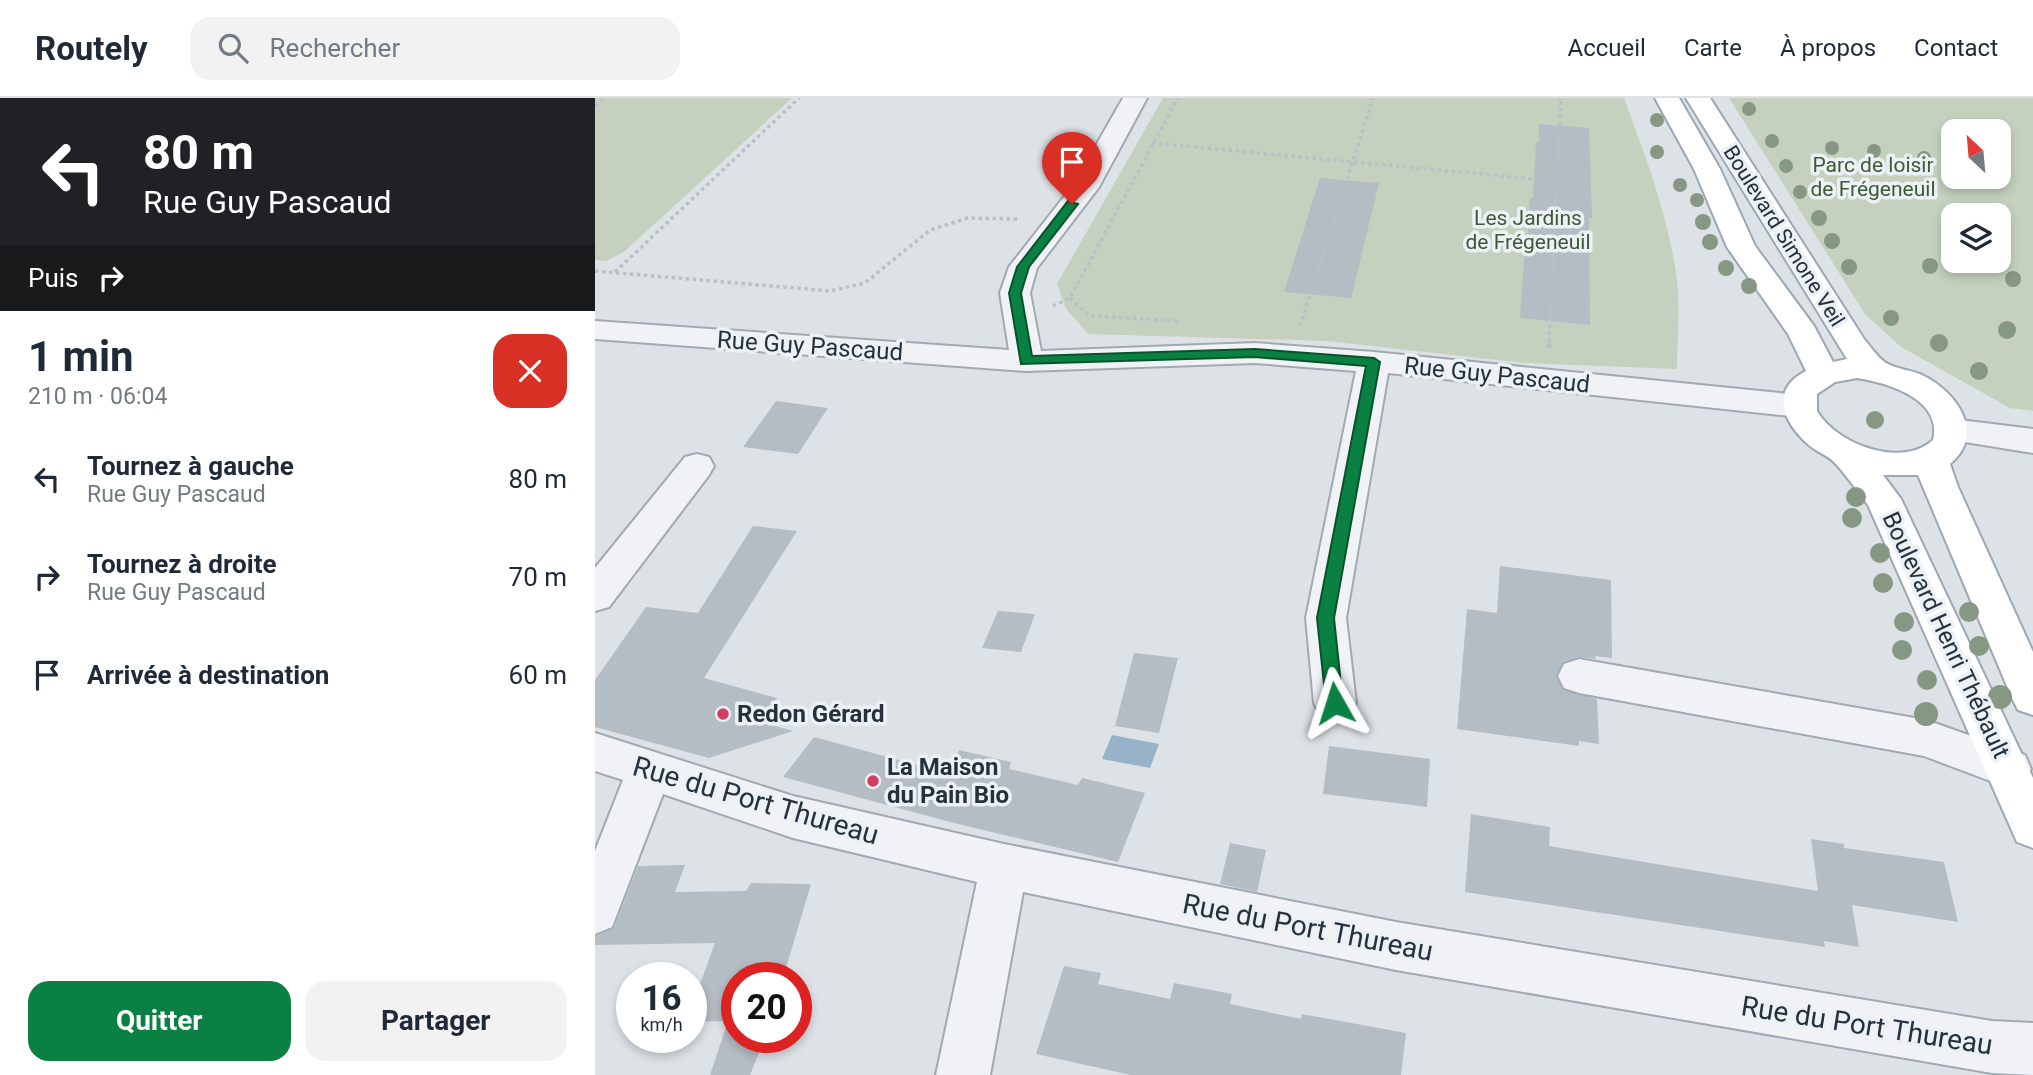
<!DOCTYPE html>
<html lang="fr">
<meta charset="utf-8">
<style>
body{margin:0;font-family:Roboto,sans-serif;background:#f2f2f3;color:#1f2937;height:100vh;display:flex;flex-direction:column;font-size:26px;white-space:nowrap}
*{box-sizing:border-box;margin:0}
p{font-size:23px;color:#747a83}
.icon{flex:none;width:38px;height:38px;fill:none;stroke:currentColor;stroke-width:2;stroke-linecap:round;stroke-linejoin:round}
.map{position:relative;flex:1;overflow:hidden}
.sheet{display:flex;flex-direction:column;background:#fff;width:595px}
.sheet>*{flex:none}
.banner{background:#202124;color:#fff;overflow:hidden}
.needle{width:46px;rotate:334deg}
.tools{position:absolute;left:1346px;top:21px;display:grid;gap:14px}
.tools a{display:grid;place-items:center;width:70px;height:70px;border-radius:14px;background:#fff;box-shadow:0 4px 10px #0003;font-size:35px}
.speed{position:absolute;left:21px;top:864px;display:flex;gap:14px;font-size:35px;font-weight:700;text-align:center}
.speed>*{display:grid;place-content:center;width:91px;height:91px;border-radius:50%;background:#fff;box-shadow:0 4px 10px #0003;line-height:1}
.speed small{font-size:18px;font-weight:400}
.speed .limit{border:10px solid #d22;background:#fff;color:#111}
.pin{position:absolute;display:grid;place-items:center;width:60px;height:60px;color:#fff;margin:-72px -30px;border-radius:50% 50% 50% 0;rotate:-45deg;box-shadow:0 0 7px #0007}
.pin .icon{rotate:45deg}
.me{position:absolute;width:77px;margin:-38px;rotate:354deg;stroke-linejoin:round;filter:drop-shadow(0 0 5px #0008)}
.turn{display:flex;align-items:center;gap:24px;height:147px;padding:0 28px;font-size:32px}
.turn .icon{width:91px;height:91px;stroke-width:2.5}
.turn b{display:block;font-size:49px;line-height:60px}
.then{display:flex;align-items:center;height:66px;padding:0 28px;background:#0003;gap:14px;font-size:26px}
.round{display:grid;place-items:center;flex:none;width:74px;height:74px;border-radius:21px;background:#f2f2f3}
.head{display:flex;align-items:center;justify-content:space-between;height:119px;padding:0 28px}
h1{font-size:42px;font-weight:700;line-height:52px}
.button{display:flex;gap:14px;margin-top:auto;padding:14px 28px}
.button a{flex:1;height:80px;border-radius:21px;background:#0b8043;color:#fff;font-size:28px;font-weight:700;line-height:80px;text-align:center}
.button a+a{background:#f2f2f3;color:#1f2937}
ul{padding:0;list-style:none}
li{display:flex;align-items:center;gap:21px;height:98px;padding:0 28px}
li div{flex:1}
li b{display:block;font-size:26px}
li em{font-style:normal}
header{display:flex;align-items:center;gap:42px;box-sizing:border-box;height:98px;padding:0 35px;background:#fff;border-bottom:2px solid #e0e1e3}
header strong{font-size:33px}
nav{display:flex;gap:38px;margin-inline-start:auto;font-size:24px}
.search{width:490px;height:63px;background:#f2f2f3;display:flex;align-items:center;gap:18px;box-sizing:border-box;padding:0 24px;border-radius:21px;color:#747a83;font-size:26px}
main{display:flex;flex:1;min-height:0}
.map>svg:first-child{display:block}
.green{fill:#c5d1be;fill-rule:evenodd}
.water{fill:#97b3c9}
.building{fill:#b4bcc4}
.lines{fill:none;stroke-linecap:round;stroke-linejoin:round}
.minor-casing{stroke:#a2a9b1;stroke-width:4}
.major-casing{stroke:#9ca7b3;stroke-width:4}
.path-far1{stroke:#bbc0c6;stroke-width:3.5;stroke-dasharray:3.5 3.5;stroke-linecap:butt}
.path{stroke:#bbc0c6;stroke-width:4.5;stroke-dasharray:5 5;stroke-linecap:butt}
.minor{fill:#f0f2f6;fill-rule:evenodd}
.major{fill:#fff;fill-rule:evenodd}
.tree{fill:#869784}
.route{fill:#0b8043;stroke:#07532c;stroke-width:2}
.poi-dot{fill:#d03e61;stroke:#ecf1f5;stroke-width:2.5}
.labels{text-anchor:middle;stroke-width:7;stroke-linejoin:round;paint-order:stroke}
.far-park-label{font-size:21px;fill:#3e5a33;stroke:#ecf1f5}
.far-street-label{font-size:21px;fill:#26313e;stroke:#ecf1f5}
.street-label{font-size:24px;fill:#26313e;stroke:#ecf1f5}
.poi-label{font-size:24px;font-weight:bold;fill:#26313e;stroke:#ecf1f5;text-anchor:start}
.near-street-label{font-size:28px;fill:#26313e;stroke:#ecf1f5}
</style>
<header>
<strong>Routely</strong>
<div class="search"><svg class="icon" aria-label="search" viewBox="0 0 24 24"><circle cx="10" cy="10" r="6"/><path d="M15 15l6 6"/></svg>Rechercher</div>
<nav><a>Accueil</a><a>Carte</a><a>À propos</a><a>Contact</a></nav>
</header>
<main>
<section class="sheet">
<div class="banner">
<div class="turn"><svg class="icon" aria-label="left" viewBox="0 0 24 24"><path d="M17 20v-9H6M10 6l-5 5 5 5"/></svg><div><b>80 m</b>Rue Guy Pascaud</div></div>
<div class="then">Puis<svg class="icon" aria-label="right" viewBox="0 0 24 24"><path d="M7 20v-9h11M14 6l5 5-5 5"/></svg></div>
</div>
<div class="head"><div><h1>1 min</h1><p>210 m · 06:04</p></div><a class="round" style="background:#d93025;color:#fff"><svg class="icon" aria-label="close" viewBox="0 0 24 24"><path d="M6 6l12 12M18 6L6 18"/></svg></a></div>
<ul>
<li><svg class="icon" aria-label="left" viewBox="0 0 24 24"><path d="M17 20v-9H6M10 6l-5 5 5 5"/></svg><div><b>Tournez à gauche</b><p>Rue Guy Pascaud</p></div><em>80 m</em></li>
<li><svg class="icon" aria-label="right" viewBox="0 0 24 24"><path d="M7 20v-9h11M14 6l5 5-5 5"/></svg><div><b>Tournez à droite</b><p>Rue Guy Pascaud</p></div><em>70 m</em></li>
<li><svg class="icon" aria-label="arrive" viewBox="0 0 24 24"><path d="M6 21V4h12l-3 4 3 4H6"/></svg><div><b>Arrivée à destination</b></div><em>60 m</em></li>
</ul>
<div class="button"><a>Quitter</a><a>Partager</a></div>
</section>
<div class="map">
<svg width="1438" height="977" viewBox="0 0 1438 977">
<rect width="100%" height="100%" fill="#dde2e7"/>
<g class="green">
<polygon points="0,0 197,0 29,154 11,163 0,162"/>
<path d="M568 0H1029C1050 57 1072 114 1081 175 1086 206 1082 240 1082 271L929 265 732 243 493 236 471 211 462 186Z"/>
<path d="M1134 0H1438V313L1415 310 1306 249 1270 216ZM1358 33H1404V79H1358ZM1358 117H1404V163H1358Z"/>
</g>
<polygon class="water" points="517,637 564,646 555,670 507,661"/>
<g class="building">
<polygon points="944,26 994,30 997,120 994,119 995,227 925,220 930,148 932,148 935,100 938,100 941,44 944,44"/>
<polygon points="725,80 784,85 756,200 689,194"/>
<polygon points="181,303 233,310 203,356 148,349"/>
<polygon points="158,428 202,433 109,580 182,600 165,624 198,633 114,660 0,629 0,582 51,509 103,515"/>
<polygon points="905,468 1016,482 1017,560 1000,558 1001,561 983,559 968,564 961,577 968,592 1002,601 1004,646 984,643 984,648 862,631 872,511 902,515"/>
<polygon points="403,513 440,516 426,554 387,550"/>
<polygon points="539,555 583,560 564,635 520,628"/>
<polygon points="219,639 355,676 364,652 416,664 414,671 483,687 487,680 550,695 523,764 359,725 188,679"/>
<polygon points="734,648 835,661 832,709 728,696"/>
<polygon points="876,716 955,729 954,748 1223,793 1216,741 1249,746 1249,750 1349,764 1363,824 1257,807 1264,849 1229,843 1230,849 870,794"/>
<polygon points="635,745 671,752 662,794 625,786"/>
<polygon points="90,767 80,794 151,793 156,785 216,786 188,880 142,880 142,940 170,940 155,977 115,977 133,923 96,924 96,911 120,845 0,847 0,838 19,830 43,768"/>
<polygon points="469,868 506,875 503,886 575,901 579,885 637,896 635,906 706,921 707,916 811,935 806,977 536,977 441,956"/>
</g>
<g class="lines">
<g class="minor-casing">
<g id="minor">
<polygon points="528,0 552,0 504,89 442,170 435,195 446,253 660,245 779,254 1204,297 1216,300 1221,308 1216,316 1204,319 793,275 751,520 761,605 755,617 740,623 725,617 719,605 711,520 761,273 660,265 431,273 0,241 0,223 414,252 405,195 414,169 479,86"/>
<polygon points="1357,321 1438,331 1438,355 1345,340 1340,332 1345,324"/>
<polygon points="102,356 114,359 119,368 114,377 14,509 0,513 0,470 90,359"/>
<polygon points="984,561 1331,622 1430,657 1436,671 1430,685 1414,690 1329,658 984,595 969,590 963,578 969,566"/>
<polygon points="0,635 198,698 409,746 801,824 1397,923 1438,925 1438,977 1397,975 801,872 428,794 395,977 341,977 382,784 198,740 68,696 17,829 0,836 0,753 28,682 0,673"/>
</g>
</g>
<g class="major-casing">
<path id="major" d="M1060 0H1084L1125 71 1160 148 1219 228 1238 264 1252 261 1091 0H1115L1269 241C1275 248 1283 260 1291 265 1301 271 1316 272 1327 277 1361 293 1392 336 1355 366L1363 389 1438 554V617L1423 612 1417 600 1323 377H1288L1306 401 1438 680V750L1422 744 1273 407C1261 392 1251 376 1238 363 1232 357 1222 354 1215 348 1189 326 1173 292 1211 273L1193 236 1132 149 1099 71ZM1262 280C1293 285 1348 301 1338 342 1307 371 1241 346 1222 313V296L1240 284Z"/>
</g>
<g class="path-far1">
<polyline points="0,8 10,0"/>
<polyline points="557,45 961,83"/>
<polyline points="0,173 235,193 270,185 335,132 373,120 425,121"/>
<polyline points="20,174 204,0"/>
<polyline points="475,200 495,218 585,223"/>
<polyline points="458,208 475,200 583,0"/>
<polyline points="705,228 778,0"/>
<polyline points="954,244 966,0"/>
</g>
<polyline class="path" points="954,250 954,242"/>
<use href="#minor" class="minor"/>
<use href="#major" class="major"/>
</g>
<g class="tree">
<circle cx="1154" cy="11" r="7"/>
<circle cx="1062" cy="22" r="7"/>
<circle cx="1177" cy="43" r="7"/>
<circle cx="1237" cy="50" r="7"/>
<circle cx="1279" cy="53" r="7"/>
<circle cx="1062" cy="54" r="7"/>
<circle cx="1329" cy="60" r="7"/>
<circle cx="1191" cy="68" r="7"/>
<circle cx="1085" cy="87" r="7"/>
<circle cx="1205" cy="94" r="7"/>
<circle cx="1102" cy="102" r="7"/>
<circle cx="1224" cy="120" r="8"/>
<circle cx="1108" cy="124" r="8"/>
<circle cx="1237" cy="143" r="8"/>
<circle cx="1115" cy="144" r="8"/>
<circle cx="1335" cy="168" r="8"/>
<circle cx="1254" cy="169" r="8"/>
<circle cx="1131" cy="170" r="8"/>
<circle cx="1418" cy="181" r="8"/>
<circle cx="1154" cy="188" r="8"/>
<circle cx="1296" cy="220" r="8"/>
<circle cx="1412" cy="232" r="9"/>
<circle cx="1344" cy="245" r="9"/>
<circle cx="1384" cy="273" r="9"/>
<circle cx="1280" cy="322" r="9"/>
<circle cx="1261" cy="399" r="10"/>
<circle cx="1257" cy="420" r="10"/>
<circle cx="1285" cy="455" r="10"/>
<circle cx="1288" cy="485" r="10"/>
<circle cx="1374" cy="514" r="10"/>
<circle cx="1309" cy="524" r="10"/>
<circle cx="1384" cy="548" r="10"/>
<circle cx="1307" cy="552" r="10"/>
<circle cx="1332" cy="582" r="10"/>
<circle cx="1405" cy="599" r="12"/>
<circle cx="1331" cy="616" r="12"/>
</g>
<polygon class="route" points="473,103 483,106 434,169 426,195 437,258 660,251 779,260 785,264 739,520 748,605 746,610 740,613 734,610 731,605 722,520 771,268 660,259 426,266 414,195 422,169"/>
<g class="poi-dot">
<circle cx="128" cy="616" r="7"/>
<circle cx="278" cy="683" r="7"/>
</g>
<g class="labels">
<g class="far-park-label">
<text x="1278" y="74">Parc de loisir<tspan x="1278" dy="24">de Frégeneuil</tspan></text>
<text x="933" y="127">Les Jardins<tspan x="933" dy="24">de Frégeneuil</tspan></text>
</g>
<g class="far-street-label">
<text transform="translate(1189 138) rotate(58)" y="7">Boulevard Simone Veil</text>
</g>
<g class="street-label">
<text transform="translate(215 248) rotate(4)" y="8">Rue Guy Pascaud</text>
<text transform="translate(902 277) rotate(6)" y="8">Rue Guy Pascaud</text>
<text transform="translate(1351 537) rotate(65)" y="8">Boulevard Henri Thébault</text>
</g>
<g class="poi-label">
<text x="142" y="624">Redon Gérard</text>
<text x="292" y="677">La Maison<tspan x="292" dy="28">du Pain Bio</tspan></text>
</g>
<g class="near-street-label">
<text transform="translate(161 702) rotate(16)" y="10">Rue du Port Thureau</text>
<text transform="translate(713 829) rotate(11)" y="10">Rue du Port Thureau</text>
<text transform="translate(1272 927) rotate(9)" y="10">Rue du Port Thureau</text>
</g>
</g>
</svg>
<div class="tools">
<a><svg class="needle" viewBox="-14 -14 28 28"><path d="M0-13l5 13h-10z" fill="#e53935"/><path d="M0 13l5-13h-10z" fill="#747a83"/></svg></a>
<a><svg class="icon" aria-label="layers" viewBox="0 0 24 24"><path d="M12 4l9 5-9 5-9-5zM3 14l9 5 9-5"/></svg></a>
</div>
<div class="speed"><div>16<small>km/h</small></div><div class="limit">20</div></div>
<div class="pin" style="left:477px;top:106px;background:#d93025"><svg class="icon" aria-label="arrive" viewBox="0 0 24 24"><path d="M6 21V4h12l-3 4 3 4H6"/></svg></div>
<svg class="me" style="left:740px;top:605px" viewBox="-20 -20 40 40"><path d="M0-17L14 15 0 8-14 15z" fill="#0b8043" stroke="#fff" stroke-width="4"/></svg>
</div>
</main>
